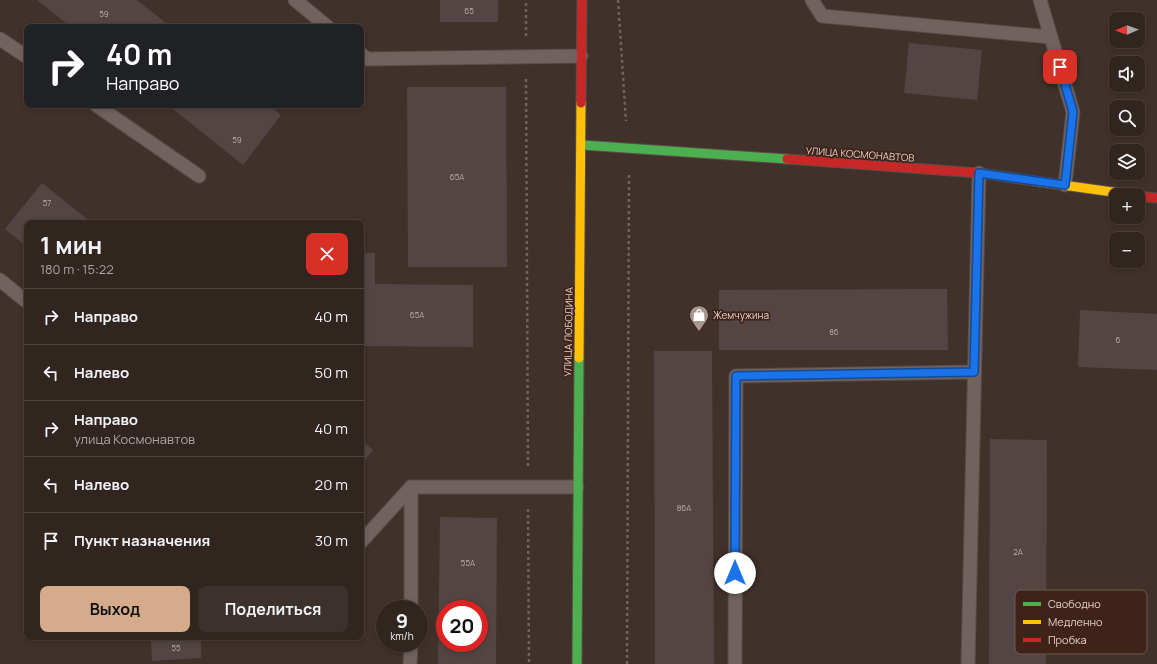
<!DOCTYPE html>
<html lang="ru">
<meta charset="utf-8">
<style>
body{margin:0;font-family:Manrope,sans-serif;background:#3d312d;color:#f1f3f6;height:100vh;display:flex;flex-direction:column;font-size:15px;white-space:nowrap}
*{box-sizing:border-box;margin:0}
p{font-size:13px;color:#a8a5a5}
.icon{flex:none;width:22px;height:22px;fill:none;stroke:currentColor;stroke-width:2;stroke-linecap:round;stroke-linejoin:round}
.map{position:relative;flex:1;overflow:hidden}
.details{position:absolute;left:24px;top:220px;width:340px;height:420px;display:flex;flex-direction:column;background:#312520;border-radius:8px;box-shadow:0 2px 6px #0003,0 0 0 1px #4c423e}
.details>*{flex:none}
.guide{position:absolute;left:24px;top:24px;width:340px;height:84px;border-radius:8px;box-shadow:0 2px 6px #0003,0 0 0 1px #4c423e;background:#202124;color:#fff;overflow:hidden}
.needle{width:26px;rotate:268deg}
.fabs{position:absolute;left:1109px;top:12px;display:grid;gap:8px}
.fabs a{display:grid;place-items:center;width:36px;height:36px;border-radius:8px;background:#312520;box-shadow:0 2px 6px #0003,0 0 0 1px #4c423e;font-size:20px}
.speed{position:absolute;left:376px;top:600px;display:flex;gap:8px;font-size:20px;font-weight:700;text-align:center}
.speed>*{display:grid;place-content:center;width:52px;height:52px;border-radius:50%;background:#312520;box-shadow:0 2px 6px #0003,0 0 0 1px #4c423e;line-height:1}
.speed small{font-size:10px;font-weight:400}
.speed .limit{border:6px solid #d22;background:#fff;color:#111}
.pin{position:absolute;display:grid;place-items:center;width:34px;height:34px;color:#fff;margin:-17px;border-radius:8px;box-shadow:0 2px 6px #0006}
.me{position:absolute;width:44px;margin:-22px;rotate:0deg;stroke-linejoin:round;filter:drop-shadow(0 0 3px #0008)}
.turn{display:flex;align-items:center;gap:14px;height:84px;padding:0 16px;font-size:18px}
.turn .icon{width:52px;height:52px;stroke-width:2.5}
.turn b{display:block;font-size:28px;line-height:34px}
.round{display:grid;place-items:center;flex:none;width:42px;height:42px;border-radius:8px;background:#3d312d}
.overview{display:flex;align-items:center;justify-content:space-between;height:68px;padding:0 16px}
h1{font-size:24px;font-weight:700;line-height:30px}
.primary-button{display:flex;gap:8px;margin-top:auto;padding:8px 16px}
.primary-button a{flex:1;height:46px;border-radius:8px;background:#d6ab8b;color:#111;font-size:16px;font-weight:700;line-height:46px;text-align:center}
.primary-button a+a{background:#3d312d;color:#f1f3f6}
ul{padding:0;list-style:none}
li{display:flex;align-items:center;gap:12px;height:56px;padding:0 16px;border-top:1px solid #4c423e}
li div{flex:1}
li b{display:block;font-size:15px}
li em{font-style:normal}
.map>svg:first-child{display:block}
.building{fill:#534544;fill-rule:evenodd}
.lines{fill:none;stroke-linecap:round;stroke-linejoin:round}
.lane-casing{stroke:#5a4d48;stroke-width:15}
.fast-casing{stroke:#5a4d48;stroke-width:11}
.slow-casing{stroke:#5a4d48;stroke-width:11}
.jam-casing{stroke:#5a4d48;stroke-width:11}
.path{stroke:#6e635f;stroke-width:2.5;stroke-dasharray:3 3;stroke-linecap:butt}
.lane{stroke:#70635f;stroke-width:13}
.fast{stroke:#4caf50;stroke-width:9}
.slow{stroke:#ffc107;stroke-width:9}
.jam{stroke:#c62828;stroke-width:9}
.route-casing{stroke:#114b97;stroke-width:10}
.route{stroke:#1a73e8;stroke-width:7}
.labels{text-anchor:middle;stroke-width:3.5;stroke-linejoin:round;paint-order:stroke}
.number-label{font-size:8px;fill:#beaca7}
.street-label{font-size:10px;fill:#e1cfc8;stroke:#3f2319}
.poi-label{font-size:10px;fill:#e1cfc8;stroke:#3f2319;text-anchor:start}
.key{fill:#3f2319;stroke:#70574e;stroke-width:1}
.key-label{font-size:11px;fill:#e1cfc8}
</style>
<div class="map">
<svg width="1157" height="664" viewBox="0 0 1157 664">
<rect width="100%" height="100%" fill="#41312b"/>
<g class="building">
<polygon points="37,0 137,0 171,27 71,27"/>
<rect x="440" y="0" width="58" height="22"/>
<polygon points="909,43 982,50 977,100 904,93"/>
<polygon points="407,87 506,87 507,267 408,267"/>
<polygon points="168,105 269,105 281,115 243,165"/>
<polygon points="42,183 92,223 27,223 27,247 5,229"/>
<polygon points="361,253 375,253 375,284 473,285 473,347 361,346"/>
<polygon points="947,289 948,350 719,350 719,290"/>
<polygon points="1080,310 1157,314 1157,370 1078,367"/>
<polygon points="654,351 712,351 714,664 655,664"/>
<polygon points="990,439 1047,440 1046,664 989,664"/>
<polygon points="361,440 373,450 361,465"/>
<path d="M440 517 497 518 496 664H438ZM445 609H479V643H445Z"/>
<polygon points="151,637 201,637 201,658 152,661"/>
</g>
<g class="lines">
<g class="lane-casing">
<g id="lane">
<polyline points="295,0 328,27"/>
<polyline points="812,0 822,16 1051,37"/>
<polyline points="1040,0 1073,112 1065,185"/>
<polyline points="0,39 27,57"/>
<polyline points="361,54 367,59 581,56"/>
<polyline points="96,105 199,176"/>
<polyline points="0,280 27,302"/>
<polyline points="411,487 577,487"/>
<polyline points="361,542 411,487 411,609"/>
<polyline points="410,664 411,643"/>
<polyline points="735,664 736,376 974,372"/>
<polyline points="968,664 979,173"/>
</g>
</g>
<g class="fast-casing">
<g id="fast">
<polyline points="582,145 787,159"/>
<polyline points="577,664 579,358"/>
</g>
</g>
<g class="slow-casing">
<g id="slow">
<polyline points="1034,181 1134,195"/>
<polyline points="579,358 581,103"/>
</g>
</g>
<g class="jam-casing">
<g id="jam">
<polyline points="581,103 582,0"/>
<polyline points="787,159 979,173 1034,181"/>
<polyline points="1138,196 1157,198"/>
</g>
</g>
<g class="path">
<polyline points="618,0 626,121"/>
<polyline points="526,36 526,0"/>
<polyline points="526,79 528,466"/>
<polyline points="528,509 529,664"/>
<polyline points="627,664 629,174"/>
</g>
<use href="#lane" class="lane"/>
<use href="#fast" class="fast"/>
<use href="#slow" class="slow"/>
<use href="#jam" class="jam"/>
</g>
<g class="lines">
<g class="route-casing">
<polyline id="route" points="735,573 736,376 974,372 979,173 1065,185 1073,112 1060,67"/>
</g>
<use href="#route" class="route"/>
</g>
<defs>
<g id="shop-pin" transform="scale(1)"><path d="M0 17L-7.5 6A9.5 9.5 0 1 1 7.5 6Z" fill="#a99891" stroke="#3f2319"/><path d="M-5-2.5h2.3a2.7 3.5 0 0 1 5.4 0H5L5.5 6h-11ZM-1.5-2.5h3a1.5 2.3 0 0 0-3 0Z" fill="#fff"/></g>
</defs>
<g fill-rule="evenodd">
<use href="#shop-pin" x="699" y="315"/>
</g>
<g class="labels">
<g class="number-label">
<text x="469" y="14">65</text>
<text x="104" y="17">59</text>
<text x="237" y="143">59</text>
<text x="457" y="180">65А</text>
<text x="47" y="206">57</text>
<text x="417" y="318">65А</text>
<text x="834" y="335">86</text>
<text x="1118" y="343">6</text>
<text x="684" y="511">86А</text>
<text x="1018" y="555">2А</text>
<text x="468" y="566">55А</text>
<text x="176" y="651">55</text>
</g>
<g class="street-label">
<text transform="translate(860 154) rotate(4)" y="4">УЛИЦА КОСМОНАВТОВ</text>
<text transform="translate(568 332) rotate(-89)" y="4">УЛИЦА ЛОБОДИНА</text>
</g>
<g class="poi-label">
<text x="713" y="319">Жемчужина</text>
</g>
</g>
<rect x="1015" y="590" width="132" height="64" rx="6" class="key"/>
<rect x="1023" y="602" width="18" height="4" fill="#4caf50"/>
<rect x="1023" y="620" width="18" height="4" fill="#ffc107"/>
<rect x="1023" y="638" width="18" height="4" fill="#c62828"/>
<g class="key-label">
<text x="1048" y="608">Свободно</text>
<text x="1048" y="626">Медленно</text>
<text x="1048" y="644">Пробка</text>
</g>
</svg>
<div class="fabs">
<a><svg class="needle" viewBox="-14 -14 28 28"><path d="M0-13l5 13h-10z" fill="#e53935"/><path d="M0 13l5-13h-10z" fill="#a8a5a5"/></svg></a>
<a><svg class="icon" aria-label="sound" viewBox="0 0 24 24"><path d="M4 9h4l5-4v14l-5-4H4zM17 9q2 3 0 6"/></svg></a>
<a><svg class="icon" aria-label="search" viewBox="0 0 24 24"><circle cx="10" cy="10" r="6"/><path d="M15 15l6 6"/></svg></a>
<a><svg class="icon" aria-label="layers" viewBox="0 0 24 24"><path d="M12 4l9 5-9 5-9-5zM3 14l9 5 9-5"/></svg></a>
<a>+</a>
<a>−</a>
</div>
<div class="speed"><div>9<small>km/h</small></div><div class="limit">20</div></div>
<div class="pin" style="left:1060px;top:67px;background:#d93025"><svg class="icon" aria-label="arrive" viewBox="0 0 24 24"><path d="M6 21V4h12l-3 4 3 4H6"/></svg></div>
<svg class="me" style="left:735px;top:573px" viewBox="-20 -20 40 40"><circle r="19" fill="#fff"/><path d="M0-13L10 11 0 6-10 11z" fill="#1a73e8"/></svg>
<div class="guide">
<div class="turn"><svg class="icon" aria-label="right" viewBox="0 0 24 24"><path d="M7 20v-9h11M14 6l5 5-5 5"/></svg><div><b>40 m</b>Направо</div></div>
</div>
<section class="details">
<div class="overview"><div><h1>1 мин</h1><p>180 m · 15:22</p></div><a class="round" style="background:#d93025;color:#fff"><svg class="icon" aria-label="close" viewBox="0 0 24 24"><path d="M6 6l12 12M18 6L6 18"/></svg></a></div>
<ul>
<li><svg class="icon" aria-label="right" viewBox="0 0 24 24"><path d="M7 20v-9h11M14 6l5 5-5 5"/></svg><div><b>Направо</b></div><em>40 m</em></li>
<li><svg class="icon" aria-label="left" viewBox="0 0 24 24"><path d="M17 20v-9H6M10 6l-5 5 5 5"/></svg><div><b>Налево</b></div><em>50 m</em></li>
<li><svg class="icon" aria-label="right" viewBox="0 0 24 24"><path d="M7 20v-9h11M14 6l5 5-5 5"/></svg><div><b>Направо</b><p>улица Космонавтов</p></div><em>40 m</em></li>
<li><svg class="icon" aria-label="left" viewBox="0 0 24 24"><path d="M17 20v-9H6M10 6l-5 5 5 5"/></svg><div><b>Налево</b></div><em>20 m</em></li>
<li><svg class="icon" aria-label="arrive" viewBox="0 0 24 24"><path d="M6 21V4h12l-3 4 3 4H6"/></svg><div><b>Пункт назначения</b></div><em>30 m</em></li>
</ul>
<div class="primary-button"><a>Выход</a><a>Поделиться</a></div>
</section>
</div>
